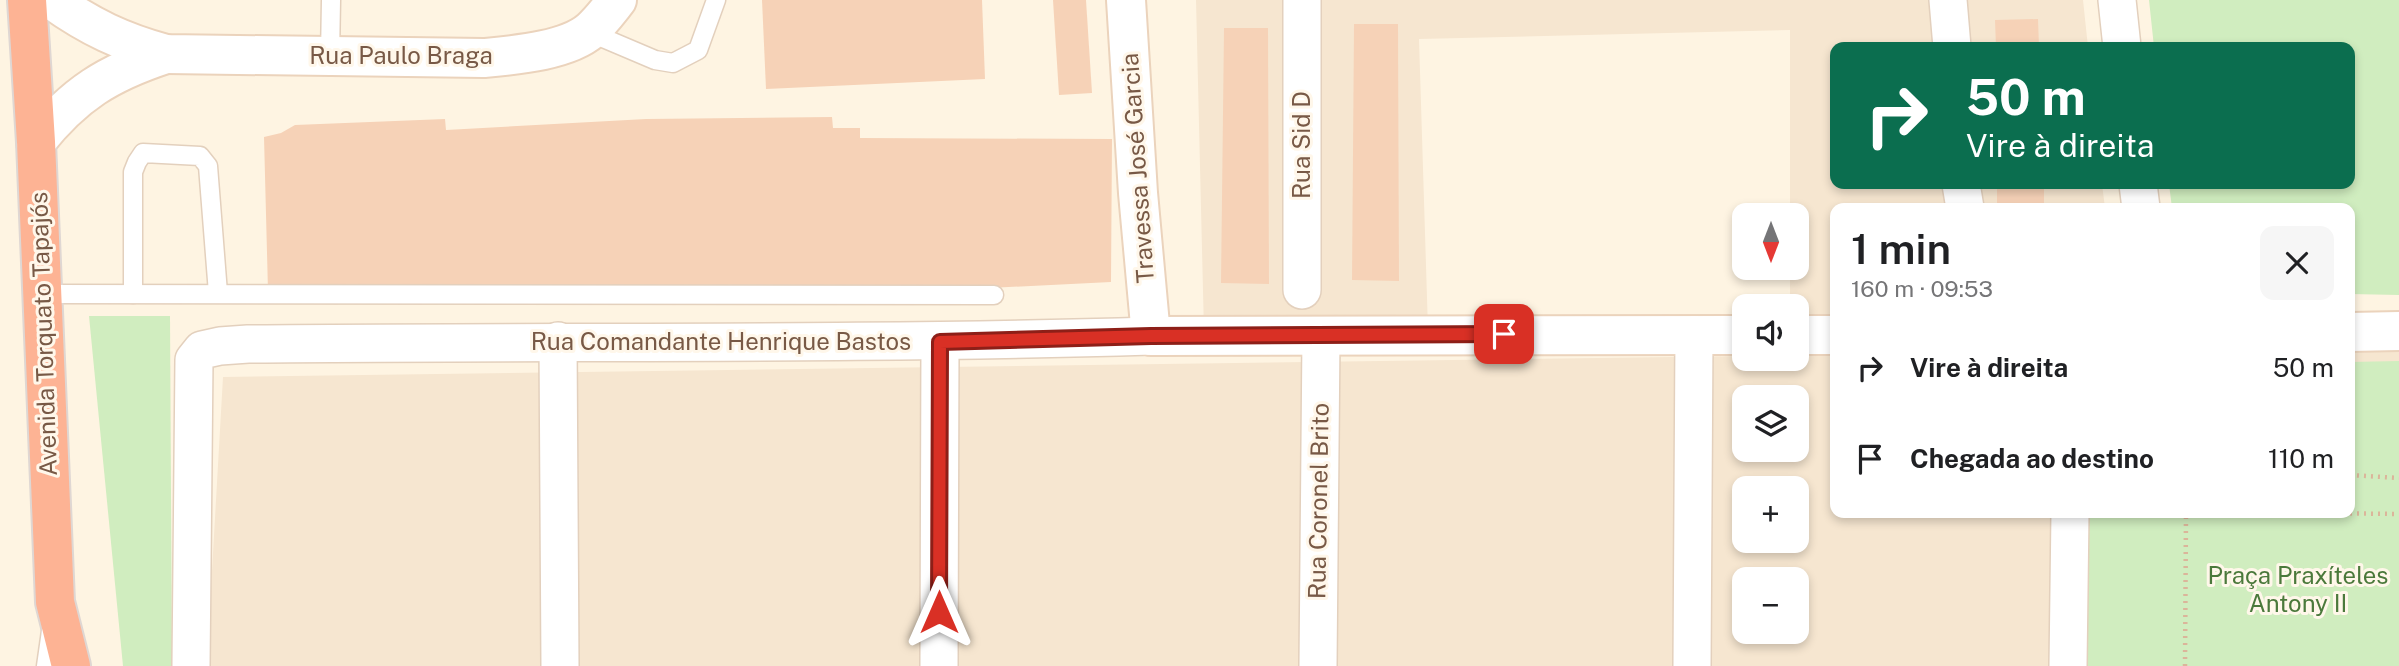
<!DOCTYPE html>
<html lang="pt">
<meta charset="utf-8">
<style>
body{margin:0;font-family:"Public Sans",sans-serif;background:#f6f6f6;color:#202124;height:100vh;display:flex;flex-direction:column;font-size:26px;white-space:nowrap}
*{box-sizing:border-box;margin:0}
p{font-size:23px;color:#757577}
.icon{flex:none;width:38px;height:38px;fill:none;stroke:currentColor;stroke-width:2;stroke-linecap:round;stroke-linejoin:round}
.map{position:relative;flex:1;overflow:hidden}
.panel{position:absolute;left:1830px;top:203px;width:525px;height:315px;display:flex;flex-direction:column;background:#fff;border-radius:14px;box-shadow:0 4px 10px #0003}
.panel>*{flex:none}
.hud{position:absolute;left:1830px;top:42px;width:525px;height:147px;border-radius:14px;box-shadow:0 4px 10px #0003;background:#0b6e4f;color:#fff;overflow:hidden}
.needle{width:46px;rotate:180deg}
.tools{position:absolute;left:1732px;top:203px;display:grid;gap:14px}
.tools a{display:grid;place-items:center;width:77px;height:77px;border-radius:14px;background:#fff;box-shadow:0 4px 10px #0003;font-size:35px}
.pin{position:absolute;display:grid;place-items:center;width:60px;height:60px;color:#fff;margin:-30px;border-radius:14px;box-shadow:0 4px 10px #0006}
.me{position:absolute;width:77px;margin:-38px;rotate:0deg;stroke-linejoin:round;filter:drop-shadow(0 0 5px #0008)}
.turn{display:flex;align-items:center;gap:24px;height:147px;padding:0 21px;font-size:32px}
.turn .icon{width:91px;height:91px;stroke-width:2.5}
.turn b{display:block;font-size:49px;line-height:60px}
.round{display:grid;place-items:center;flex:none;width:74px;height:74px;border-radius:14px;background:#f6f6f6}
.summary{display:flex;align-items:center;justify-content:space-between;height:119px;padding:0 21px}
h1{font-size:42px;font-weight:600;line-height:52px}
ul{padding:0;list-style:none}
li{display:flex;align-items:center;gap:21px;height:91px;padding:0 21px}
li div{flex:1}
li b{display:block;font-size:26px}
li em{font-style:normal}
.map>svg:first-child{display:block}
.residential{fill:#f6e6d0;fill-rule:evenodd}
.green{fill:#d0edbf}
.building{fill:#f6d2b7}
.lines{fill:none;stroke-linecap:round;stroke-linejoin:round}
.lane-casing{stroke:#e3d0bd;stroke-width:21}
.street-casing{stroke:#e3d0bd;stroke-width:40}
.secondary-casing{stroke:#ebd3bc;stroke-width:42}
.highway-casing{stroke:#dfd7d3;stroke-width:42}
.path{stroke:#dbb59a;stroke-width:4.5;stroke-dasharray:2 5;stroke-linecap:butt}
.lane{stroke:#fff;stroke-width:18}
.street{stroke:#fff;stroke-width:37}
.secondary{stroke:#fff;stroke-width:38}
.highway{stroke:#fdb394;stroke-width:38}
.route-casing{stroke:#8d1f18;stroke-width:18}
.route{stroke:#d93025;stroke-width:12}
.labels{text-anchor:middle;stroke-width:6;stroke-linejoin:round;paint-order:stroke}
.street-label{font-size:24px;fill:#785946;stroke:#fff7ea}
.park-label{font-size:24px;fill:#4b793b;stroke:#fff7ea}
</style>
<div class="map">
<svg width="2399" height="666" viewBox="0 0 2399 666">
<rect width="100%" height="100%" fill="#fef4e2"/>
<g class="residential">
<polygon points="1196,0 2083,0 2088,47 1836,47 1836,184 2102,184 2105,208 1836,208 1836,322 1797,322 1797,306 1790,306 1790,268 1797,268 1797,215 1790,215 1790,30 1419,39 1428,330 1204,332"/>
<path d="M2350 347H2399V666H211L210 606 223 377 1745 356V359H1797V355H1836V513H2350ZM1745 397H1797V450H1745ZM1745 488H1797V541H1745ZM1745 579H1797V632H1745Z"/>
</g>
<g class="green">
<polygon points="2149,0 2399,0 2399,295 2350,294 2350,208 2172,208 2169,184 2350,184 2350,47 2154,47"/>
<polygon points="89,316 170,316 172,666 123,666"/>
<polygon points="2399,361 2399,666 2084,666 2085,513 2350,513 2350,362"/>
</g>
<g class="building">
<polygon points="762,0 982,0 985,79 766,89"/>
<polygon points="1053,0 1086,0 1092,93 1059,95"/>
<polygon points="2038,19 2039,47 1996,47 1995,20"/>
<polygon points="1354,24 1398,24 1399,281 1352,280"/>
<polygon points="1224,28 1268,28 1269,284 1221,283"/>
<polygon points="832,117 833,128 860,128 860,138 1112,139 1111,282 970,289 268,291 264,137 281,133 295,125 445,119 446,130 646,119"/>
<polygon points="1997,184 2044,184 2044,204 1997,203"/>
</g>
<g class="lines">
<g class="lane-casing">
<g id="lane">
<polyline points="589,32 655,60 673,63 698,50 716,0"/>
<polyline points="330,56 331,0"/>
<polyline points="42,294 994,295"/>
<polyline points="133,294 133,172 137,162 143,153 200,156 208,166 218,293"/>
<polyline points="46,666 51,631"/>
</g>
</g>
<g class="street-casing">
<g id="street">
<polyline points="1302,0 1302,290"/>
<polyline points="1948,0 1952,47"/>
<polyline points="2117,0 2122,47"/>
<polyline points="1961,184 1965,208"/>
<polyline points="2138,184 2141,208"/>
<polyline points="558,341 560,666"/>
<path d="M191 666 194 360 202 350 220 346 248 344C549 341 850 345 1151 336"/>
<polyline points="939,666 940,342"/>
<polyline points="1318,666 1321,336"/>
<polyline points="1692,666 1694,335"/>
<polyline points="2068,666 2070,513"/>
</g>
</g>
<g class="secondary-casing">
<g id="secondary">
<path d="M52 0C90 27 122 42 166 54L484 58C515 55 567 51 591 30 601 21 609 10 617 0"/>
<polyline points="1126,0 1138,193 1151,336 1745,335"/>
<path d="M36 142C74 94 108 73 166 54"/>
<polyline points="2350,332 2399,331"/>
<polyline points="1797,335 1836,335"/>
</g>
</g>
<g class="highway-casing">
<polyline id="highway" points="27,0 36,142 55,602 71,666"/>
</g>
<g class="path">
<polyline points="2350,475 2399,478"/>
<polyline points="2322,513 2399,514"/>
<polyline points="2185,666 2186,513"/>
</g>
<use href="#lane" class="lane"/>
<use href="#street" class="street"/>
<use href="#secondary" class="secondary"/>
<use href="#highway" class="highway"/>
</g>
<g class="lines">
<g class="route-casing">
<polyline id="route" points="939,612 940,342 1151,336 1504,334"/>
</g>
<use href="#route" class="route"/>
</g>
<g class="labels">
<g class="street-label">
<text x="401" y="64">Rua Paulo Braga</text>
<text transform="translate(1302 145) rotate(-90)" y="8">Rua Sid D</text>
<text transform="translate(1138 168) rotate(-94)" y="8">Travessa José Garcia</text>
<text transform="translate(44 334) rotate(-92)" y="8">Avenida Torquato Tapajós</text>
<text x="721" y="350">Rua Comandante Henrique Bastos</text>
<text transform="translate(1319 501) rotate(-89)" y="8">Rua Coronel Brito</text>
</g>
<g class="park-label">
<text x="2298" y="584">Praça Praxíteles<tspan x="2298" dy="28">Antony II</tspan></text>
</g>
</g>
</svg>
<div class="tools">
<a><svg class="needle" viewBox="-14 -14 28 28"><path d="M0-13l5 13h-10z" fill="#e53935"/><path d="M0 13l5-13h-10z" fill="#757577"/></svg></a>
<a><svg class="icon" aria-label="sound" viewBox="0 0 24 24"><path d="M4 9h4l5-4v14l-5-4H4zM17 9q2 3 0 6"/></svg></a>
<a><svg class="icon" aria-label="layers" viewBox="0 0 24 24"><path d="M12 4l9 5-9 5-9-5zM3 14l9 5 9-5"/></svg></a>
<a>+</a>
<a>−</a>
</div>
<div class="pin" style="left:1504px;top:334px;background:#d93025"><svg class="icon" aria-label="arrive" viewBox="0 0 24 24"><path d="M6 21V4h12l-3 4 3 4H6"/></svg></div>
<svg class="me" style="left:939px;top:612px" viewBox="-20 -20 40 40"><path d="M0-17L14 15 0 8-14 15z" fill="#d93025" stroke="#fff" stroke-width="4"/></svg>
<div class="hud">
<div class="turn"><svg class="icon" aria-label="right" viewBox="0 0 24 24"><path d="M7 20v-9h11M14 6l5 5-5 5"/></svg><div><b>50 m</b>Vire à direita</div></div>
</div>
<section class="panel">
<div class="summary"><div><h1>1 min</h1><p>160 m · 09:53</p></div><a class="round"><svg class="icon" aria-label="close" viewBox="0 0 24 24"><path d="M6 6l12 12M18 6L6 18"/></svg></a></div>
<ul>
<li><svg class="icon" aria-label="right" viewBox="0 0 24 24"><path d="M7 20v-9h11M14 6l5 5-5 5"/></svg><div><b>Vire à direita</b></div><em>50 m</em></li>
<li><svg class="icon" aria-label="arrive" viewBox="0 0 24 24"><path d="M6 21V4h12l-3 4 3 4H6"/></svg><div><b>Chegada ao destino</b></div><em>110 m</em></li>
</ul>
</section>
</div>
